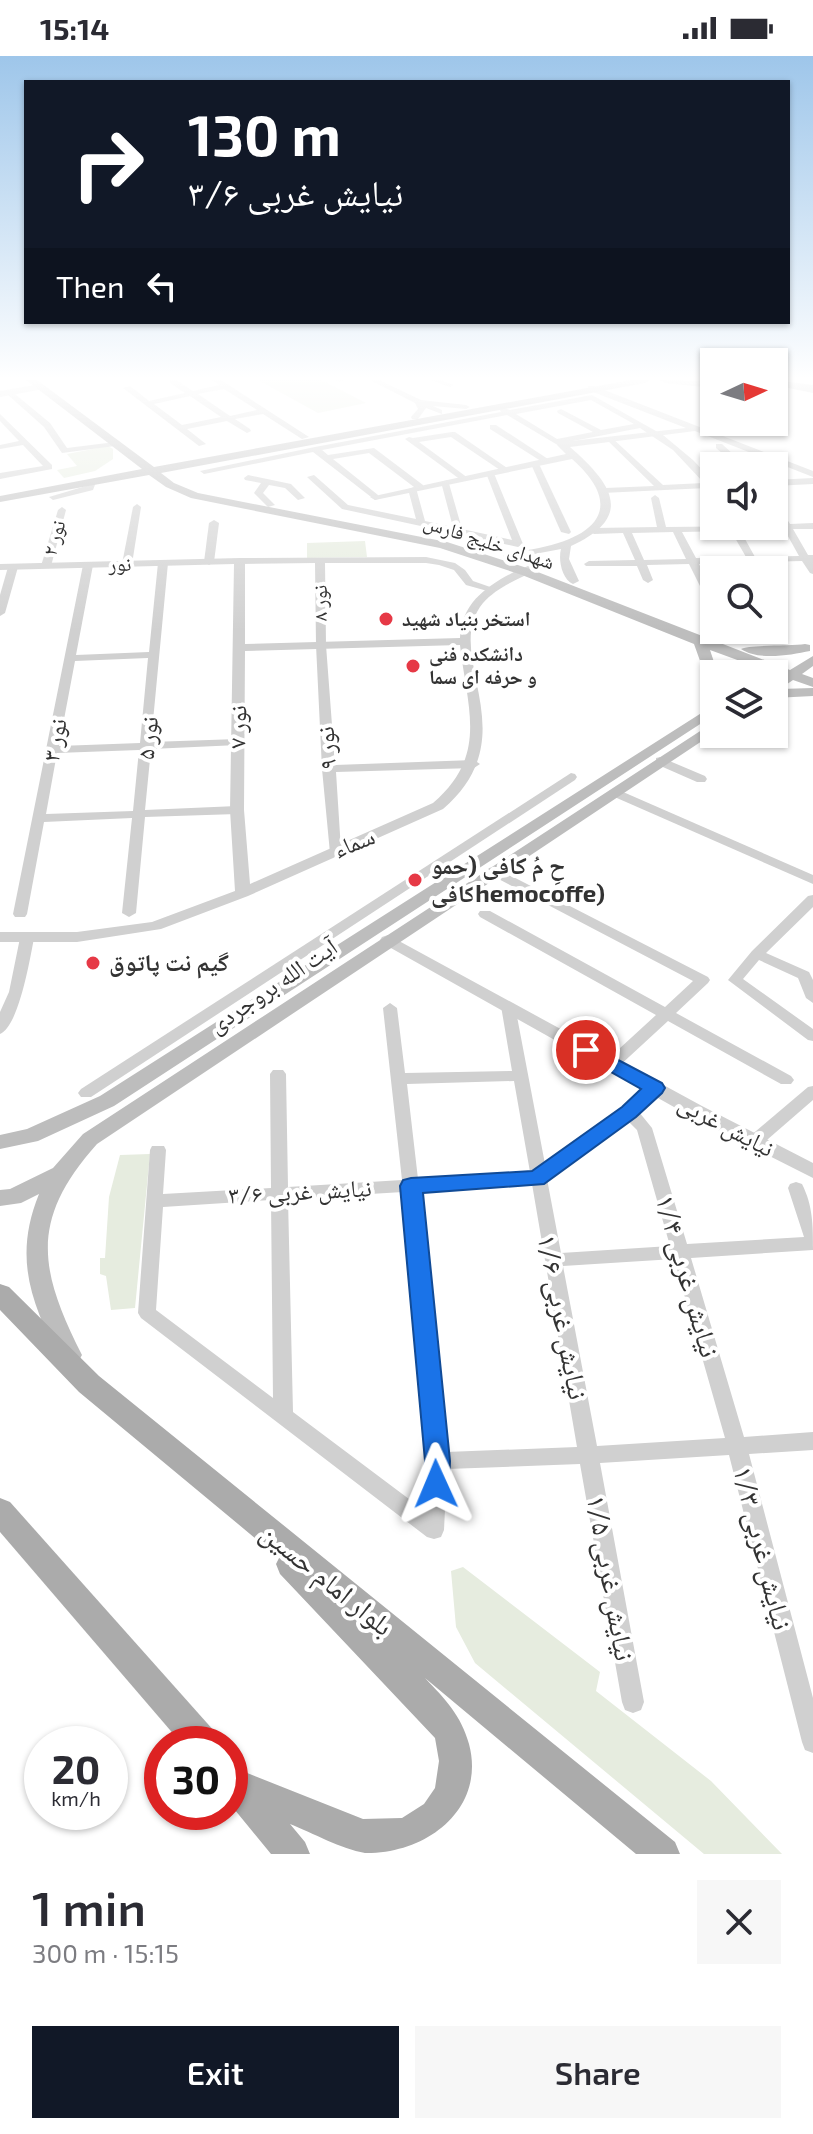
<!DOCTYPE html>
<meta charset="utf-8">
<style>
body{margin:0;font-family:"Exo 2","Noto Naskh Arabic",sans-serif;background:#f7f7f7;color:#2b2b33;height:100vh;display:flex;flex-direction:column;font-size:30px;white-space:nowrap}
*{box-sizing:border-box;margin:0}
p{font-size:26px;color:#7c7c81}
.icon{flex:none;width:44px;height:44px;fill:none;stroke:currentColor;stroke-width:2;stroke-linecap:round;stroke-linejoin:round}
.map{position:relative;height:1798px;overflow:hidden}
.side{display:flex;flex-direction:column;background:#fff;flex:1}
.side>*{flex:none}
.guide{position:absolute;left:24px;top:24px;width:766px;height:244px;border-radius:0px;box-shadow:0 2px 6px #0004;background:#111827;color:#fff;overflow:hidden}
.needle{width:52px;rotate:86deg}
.fabs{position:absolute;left:700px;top:292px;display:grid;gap:16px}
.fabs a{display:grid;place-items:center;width:88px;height:88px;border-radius:0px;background:#fff;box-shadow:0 2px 6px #0004;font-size:40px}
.speed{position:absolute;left:24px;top:1670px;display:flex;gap:16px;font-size:40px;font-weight:700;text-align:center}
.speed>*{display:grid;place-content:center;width:104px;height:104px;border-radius:50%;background:#fff;box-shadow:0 2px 6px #0004;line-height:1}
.speed small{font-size:20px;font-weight:400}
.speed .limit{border:12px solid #d22;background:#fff;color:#111}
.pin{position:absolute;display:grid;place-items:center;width:68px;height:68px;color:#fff;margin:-34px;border:4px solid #fff;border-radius:50%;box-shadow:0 2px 8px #0007}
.me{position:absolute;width:88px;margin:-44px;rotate:359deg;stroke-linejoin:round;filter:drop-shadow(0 0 6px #0008)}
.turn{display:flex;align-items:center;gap:28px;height:168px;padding:0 32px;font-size:36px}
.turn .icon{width:104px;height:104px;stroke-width:2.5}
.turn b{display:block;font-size:56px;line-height:68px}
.then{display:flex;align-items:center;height:76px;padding:0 32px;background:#0003;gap:16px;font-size:30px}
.round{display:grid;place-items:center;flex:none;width:84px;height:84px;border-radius:0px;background:#f7f7f7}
.head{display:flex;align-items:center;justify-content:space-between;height:136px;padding:0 32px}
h1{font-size:48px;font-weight:600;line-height:60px}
.button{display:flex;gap:16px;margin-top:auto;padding:16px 32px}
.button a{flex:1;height:92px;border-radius:0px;background:#111827;color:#fff;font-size:32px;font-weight:600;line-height:92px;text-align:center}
.button a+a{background:#f7f7f7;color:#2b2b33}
.status{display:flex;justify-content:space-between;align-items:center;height:56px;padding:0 40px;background:#fff;direction:ltr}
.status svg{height:22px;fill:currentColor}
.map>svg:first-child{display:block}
.green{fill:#e6ecdf}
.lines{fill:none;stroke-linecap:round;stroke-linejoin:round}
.minor{fill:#d0d0d0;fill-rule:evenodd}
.tertiary{fill:#d0d0d0;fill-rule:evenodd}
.secondary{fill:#bdbdbd;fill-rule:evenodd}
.primary{fill:#ababab;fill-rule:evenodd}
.trunk{fill:#a2a2a2;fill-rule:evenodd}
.route{fill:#1a73e8;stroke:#114b97;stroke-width:2}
.poi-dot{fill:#e63946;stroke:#fff;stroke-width:3}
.labels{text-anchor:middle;stroke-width:8;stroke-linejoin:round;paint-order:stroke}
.far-street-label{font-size:20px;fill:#333;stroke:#fff}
.far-poi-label{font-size:20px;font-weight:bold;fill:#333;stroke:#fff;text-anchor:start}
.street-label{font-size:24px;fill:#333;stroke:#fff}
.poi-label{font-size:24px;font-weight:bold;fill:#333;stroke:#fff;text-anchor:start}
.near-street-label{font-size:28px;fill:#333;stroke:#fff}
</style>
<div class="status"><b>15:14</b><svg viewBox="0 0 49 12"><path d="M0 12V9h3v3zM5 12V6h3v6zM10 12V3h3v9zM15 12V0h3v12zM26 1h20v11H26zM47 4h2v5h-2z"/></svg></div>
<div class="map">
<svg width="813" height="1798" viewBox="0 0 813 1798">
<rect width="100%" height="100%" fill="#fff"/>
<g class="green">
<polygon points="258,324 321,324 366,347 318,357"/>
<polygon points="108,390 113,393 113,403 95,415 64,422 57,414 77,410 67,398"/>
<polygon points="365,485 367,501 307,502 307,487"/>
<polygon points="150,1098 135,1252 111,1254 106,1220 100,1218 100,1202 105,1202 109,1141 120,1099"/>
<polygon points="463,1511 600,1616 596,1635 711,1725 782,1798 704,1798 475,1607 456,1571 451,1515"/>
</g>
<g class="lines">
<g class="minor">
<path d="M170 324H176L193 335 219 329 212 324H221L309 381 302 383 263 358 235 363 250 373 251 375 247 377 227 365 187 373 206 388 199 390 123 332 130 330 149 345 185 337 170 327ZM224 333 257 354 230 360 198 338ZM190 340 221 361 182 369 154 348Z"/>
<polygon points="334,324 344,324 340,326"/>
<polygon points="370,324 379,324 421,344 466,349 470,351 466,353 433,350 442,354 442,358 426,352 418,363 412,363 411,361 418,353 415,347"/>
<polygon points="431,324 441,324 454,329 450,331"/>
<polygon points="10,334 50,367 67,392 115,386 119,388 115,390 62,397 44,371 7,338 6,336"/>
<path d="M592 339 663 379 693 404 714 426V439L707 432 602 437V433L605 432 654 430 608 385V381H611L663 429 704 427 673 394 640 372 563 387 565 389 561 391 507 359 322 394 328 399 374 392 423 429V433L416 432 425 465 453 471 441 426 448 424 462 473 512 484 486 417 493 415 523 488 518 491 342 453 307 421 314 419 348 449 416 463 408 433 414 431 369 397 333 403 378 439V443L375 444 313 396 204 418 200 415 315 391 501 356 500 354 504 352 510 354ZM591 344 634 368 601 374 561 353 557 355 558 357 593 376 557 383 516 358Z"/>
<polygon points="0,358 52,409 52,413 0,423 0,417 43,410 23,389 0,393 0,389 19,385 0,365"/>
<polygon points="493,369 496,369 551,405 544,407 490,373 490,369"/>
<polygon points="452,376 455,376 510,414 503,416 451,381 419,386 468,422 461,424 405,383 409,381 413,382"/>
<polygon points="716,388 722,388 746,410 737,410 716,392"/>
<polygon points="535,405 539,408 571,476 569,478 561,476 531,408"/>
<polygon points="248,419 291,428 305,442 298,444 285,432 269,429 263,437 275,449 268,451 254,437 261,427 245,424 244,422"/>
<polygon points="813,422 813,428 774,430 774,424"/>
<polygon points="89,424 96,426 93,434 53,444 49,441 86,430"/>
<path d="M655 439 659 442 666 471 774 470V468H781L774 457V446L777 447 790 468 813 467V473H793L808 499H813V518L810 517 802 505 758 506 763 514H753L749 507 699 508 714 538 709 541 704 538 689 508 647 509 653 524 648 527 643 524 637 510H586L584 508 589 505 635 504 623 477 594 478 589 475 594 472 657 471 651 442ZM784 473 799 500 755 501 740 474ZM731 475 746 501 696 502 682 476ZM673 476 686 503 644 504 632 477Z"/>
<polygon points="137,448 141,451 132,508 127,511 122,508 133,451"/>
<polygon points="62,451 66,454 51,510 43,512 41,510 58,454"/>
<polygon points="214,464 219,467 214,506 209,509 204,506 209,467"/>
<polygon points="426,501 455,507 465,514 473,525 496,533 491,536 466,529 454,514 439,509 426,507 325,507 326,589 335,709 474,704 480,708 474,712 336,716 341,794 335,798 330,797 322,713 316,589 315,507 240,508 235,505 240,502"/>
<path d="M163 504 168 507 151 686 238 683 244 686 238 689 151 693 145 754 237 750 243 754 237 758 145 761 136 857 129 861 122 857 132 762 44 766 27 858 25 861H15L13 858 83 509 88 506 93 509 76 599 149 596 158 507ZM148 602 140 687 59 690 75 605ZM139 694 133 755 46 758 57 697Z"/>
<polygon points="13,508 18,511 5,557 0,560 0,539 8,511"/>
<polygon points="660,701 705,720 707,723 705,726 697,726 656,708 656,702"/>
<polygon points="571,717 575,718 577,721 575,724 91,1041 81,1041 78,1037 81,1033"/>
<polygon points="614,732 813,819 813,828 610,739 608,736"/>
<polygon points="494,811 708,921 710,924 708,927 676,957 791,1020 794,1024 791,1028 781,1028 668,965 617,1012 607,1012 604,1008 607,1004 656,959 480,861 478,858 480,855 490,855 665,951 693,925 489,818 487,815 489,812"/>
<polygon points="813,839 813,851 766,897 809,916 813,924 813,947 806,942 798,922 759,904 743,923 813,973 813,985 808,984 728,924 752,895 808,840"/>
<path d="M27 878 34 882C30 903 19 970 0 978V956L9 936 20 882Z"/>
<path d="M508 945 515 950 545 1108 623 1052 650 1028H660L663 1032 639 1056 652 1072 687 1188 804 1181 788 1132 790 1128 796 1126 802 1128C813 1150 813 1169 813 1194L691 1202 744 1381 813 1376V1394L749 1398 813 1642V1697L805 1694 802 1686 729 1399 600 1407 644 1646 641 1654 633 1657 625 1654 622 1646 580 1408 447 1413 444 1474 441 1481 434 1483 427 1481 141 1262 138 1257 150 1094 152 1090H164L166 1094 163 1138 271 1132 270 1018 273 1014H283L286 1018 288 1131 402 1124 383 952 390 947 397 952 405 1017 512 1015 501 950ZM514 1025 530 1116 418 1123 407 1028ZM628 1065 637 1074 670 1190 561 1197 547 1123ZM532 1128 577 1391 446 1396 420 1135ZM403 1136 427 1405 425 1455 293 1356 288 1143ZM271 1144 273 1342 156 1254 163 1151ZM674 1203 725 1382 597 1390 563 1210Z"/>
<polygon points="813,1030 813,1044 761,1089 749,1089 747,1085 749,1081 808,1031"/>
</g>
<g class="tertiary">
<polygon points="41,328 45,331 44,333 0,341 0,335"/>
<path d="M588 330H594L813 415V421L695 375 570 391C610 426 637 460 571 490L569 503 579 525 573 528C562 523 558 504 561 493L508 503 503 500C512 494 527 495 539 492 598 480 625 450 572 403L375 444 370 441 566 398 557 389 562 386 686 372 588 334Z"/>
<path d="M240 502 245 505V588L460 582C461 547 488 529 516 515 525 512 532 507 541 508V512C521 522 498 530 483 547 440 599 530 678 443 753L248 840 161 873 77 886H0V876H77L152 866 235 835 230 754 234 508 0 514V508ZM460 589C467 652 489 699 433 747L250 828 244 754 245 595Z"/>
<polygon points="388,879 702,1050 813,1107 813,1122 690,1060 382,887 380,884 382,881"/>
</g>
<g class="secondary">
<polygon points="26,324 37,324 154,411 631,324 650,324 645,327 161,417 174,427 198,437 447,486 530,513 790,614 813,600 813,610 802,618 813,622 813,631 793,624 780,633 813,632 813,640 774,642 774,625 781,620 710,594 718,618 714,618 714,631 709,630 694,588 522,519 440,492 191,442 166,431 149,419 0,446 0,440 142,413"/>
<polygon points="660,324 714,326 714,332 665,327"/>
<path d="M805 588 810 589V595C790 599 759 605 741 593 747 589 792 590 805 588Z"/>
<polygon points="714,649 714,659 114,1050 38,1085 0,1093 0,1079 27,1073 100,1040"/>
<path d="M714 666V677L97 1088C29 1164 39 1214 82 1299L78 1306 70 1309 62 1306C31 1248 13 1202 39 1138L21 1147 0 1150V1134L10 1133 53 1112 83 1078Z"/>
</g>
<g class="primary">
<path d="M0 1228 9 1231 99 1320 675 1786 680 1798H636L425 1622C445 1643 461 1659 469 1688 486 1752 428 1798 365 1797 341 1793 313 1777 290 1768L305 1786 310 1798H271L230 1748V1716L237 1713 363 1763 402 1762 424 1748 435 1732 439 1705 435 1682 280 1518 276 1508 279 1502 79 1336 0 1254Z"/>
<polygon points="0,1442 10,1446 215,1676 219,1688 182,1688 0,1476"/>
</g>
<g class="trunk">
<polygon points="702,324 714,324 714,329 704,327"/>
<polygon points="774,324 813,329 813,337 774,329"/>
</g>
</g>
<linearGradient id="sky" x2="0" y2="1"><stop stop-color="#9ec6ea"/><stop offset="0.56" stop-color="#fff"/><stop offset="1" stop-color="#fff" stop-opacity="0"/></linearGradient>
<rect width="813" height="575" fill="url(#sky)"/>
<polygon class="route" points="586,987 662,1027 665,1032 662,1037 636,1061 544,1128 423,1137 450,1405 449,1428 445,1436 436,1439 427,1436 423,1428 425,1405 400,1130 403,1124 411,1122 532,1115 622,1051 641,1033 579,998 576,994 579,989"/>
<g class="poi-dot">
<circle cx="386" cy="563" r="8"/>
<circle cx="413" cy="610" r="8"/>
<circle cx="415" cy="824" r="8"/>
<circle cx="93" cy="907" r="8"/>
</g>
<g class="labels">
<g class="far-street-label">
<text transform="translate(54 482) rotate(-74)" y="7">نور ۲</text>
<text transform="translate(489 486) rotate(18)" y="7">شهدای خلیج فارس</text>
<text transform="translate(120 508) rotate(-1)" y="7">نور</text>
<text transform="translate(320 547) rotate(-91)" y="7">نور ۸</text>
</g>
<g class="far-poi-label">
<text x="402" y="570">استخر بنیاد شهید</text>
<text x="429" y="605">دانشکده فنی<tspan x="429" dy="23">و حرفه ای سما</tspan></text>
</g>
<g class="street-label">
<text transform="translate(238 671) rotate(-89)" y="8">نور ۷</text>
<text transform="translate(148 682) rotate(-84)" y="8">نور ۵</text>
<text transform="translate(55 684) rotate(-79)" y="8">نور ۳</text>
<text transform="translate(327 692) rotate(-94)" y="8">نور ۹</text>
<text transform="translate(354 787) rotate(-22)" y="8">سماء</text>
<text transform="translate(273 930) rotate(-34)" y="8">آیت الله بروجردی</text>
<text transform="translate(726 1070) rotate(28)" y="8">نیایش غربی</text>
<text transform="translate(300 1136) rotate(-3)" y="8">نیایش غربی ۳/۶</text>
</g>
<g class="poi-label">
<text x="431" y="818">حِ مُ کافی (حمو<tspan x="431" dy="28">کافیhemocoffe)</tspan></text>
<text x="109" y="915">گیم نت پاتوق</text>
</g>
<g class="near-street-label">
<text transform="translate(688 1220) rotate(74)" y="10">نیایش غربی ۱/۴</text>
<text transform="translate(563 1261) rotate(79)" y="10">نیایش غربی ۱/۶</text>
<text transform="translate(763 1492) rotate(76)" y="10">نیایش غربی ۱/۳</text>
<text transform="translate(611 1522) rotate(80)" y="10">نیایش غربی ۱/۵</text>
<text transform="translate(327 1523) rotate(39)" y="10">بلوار امام حسین</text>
</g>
</g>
</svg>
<div class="fabs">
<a><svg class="needle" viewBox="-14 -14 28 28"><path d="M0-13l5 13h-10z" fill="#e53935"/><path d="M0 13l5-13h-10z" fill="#7c7c81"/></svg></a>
<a><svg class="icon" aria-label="sound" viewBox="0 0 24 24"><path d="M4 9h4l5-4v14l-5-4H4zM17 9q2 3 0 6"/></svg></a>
<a><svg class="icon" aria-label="search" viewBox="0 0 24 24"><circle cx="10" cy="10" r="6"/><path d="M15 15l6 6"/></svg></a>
<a><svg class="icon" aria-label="layers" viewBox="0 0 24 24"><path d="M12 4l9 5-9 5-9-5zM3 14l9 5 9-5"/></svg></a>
</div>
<div class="speed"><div>20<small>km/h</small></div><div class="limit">30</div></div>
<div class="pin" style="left:586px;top:994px;background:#d93025"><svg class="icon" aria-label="arrive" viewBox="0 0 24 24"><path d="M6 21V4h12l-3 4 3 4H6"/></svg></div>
<svg class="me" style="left:436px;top:1428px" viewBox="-20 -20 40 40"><path d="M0-17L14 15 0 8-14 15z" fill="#1a73e8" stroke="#fff" stroke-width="4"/></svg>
<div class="guide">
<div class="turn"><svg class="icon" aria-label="right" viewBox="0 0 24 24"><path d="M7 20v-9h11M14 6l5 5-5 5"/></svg><div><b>130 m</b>نیایش غربی ۳/۶</div></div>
<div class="then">Then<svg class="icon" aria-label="left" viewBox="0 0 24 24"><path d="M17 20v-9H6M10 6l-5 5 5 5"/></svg></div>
</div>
</div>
<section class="side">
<div class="head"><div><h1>1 min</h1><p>300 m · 15:15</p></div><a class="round"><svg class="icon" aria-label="close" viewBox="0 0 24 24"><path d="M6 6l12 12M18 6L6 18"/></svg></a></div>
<div class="button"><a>Exit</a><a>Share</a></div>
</section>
